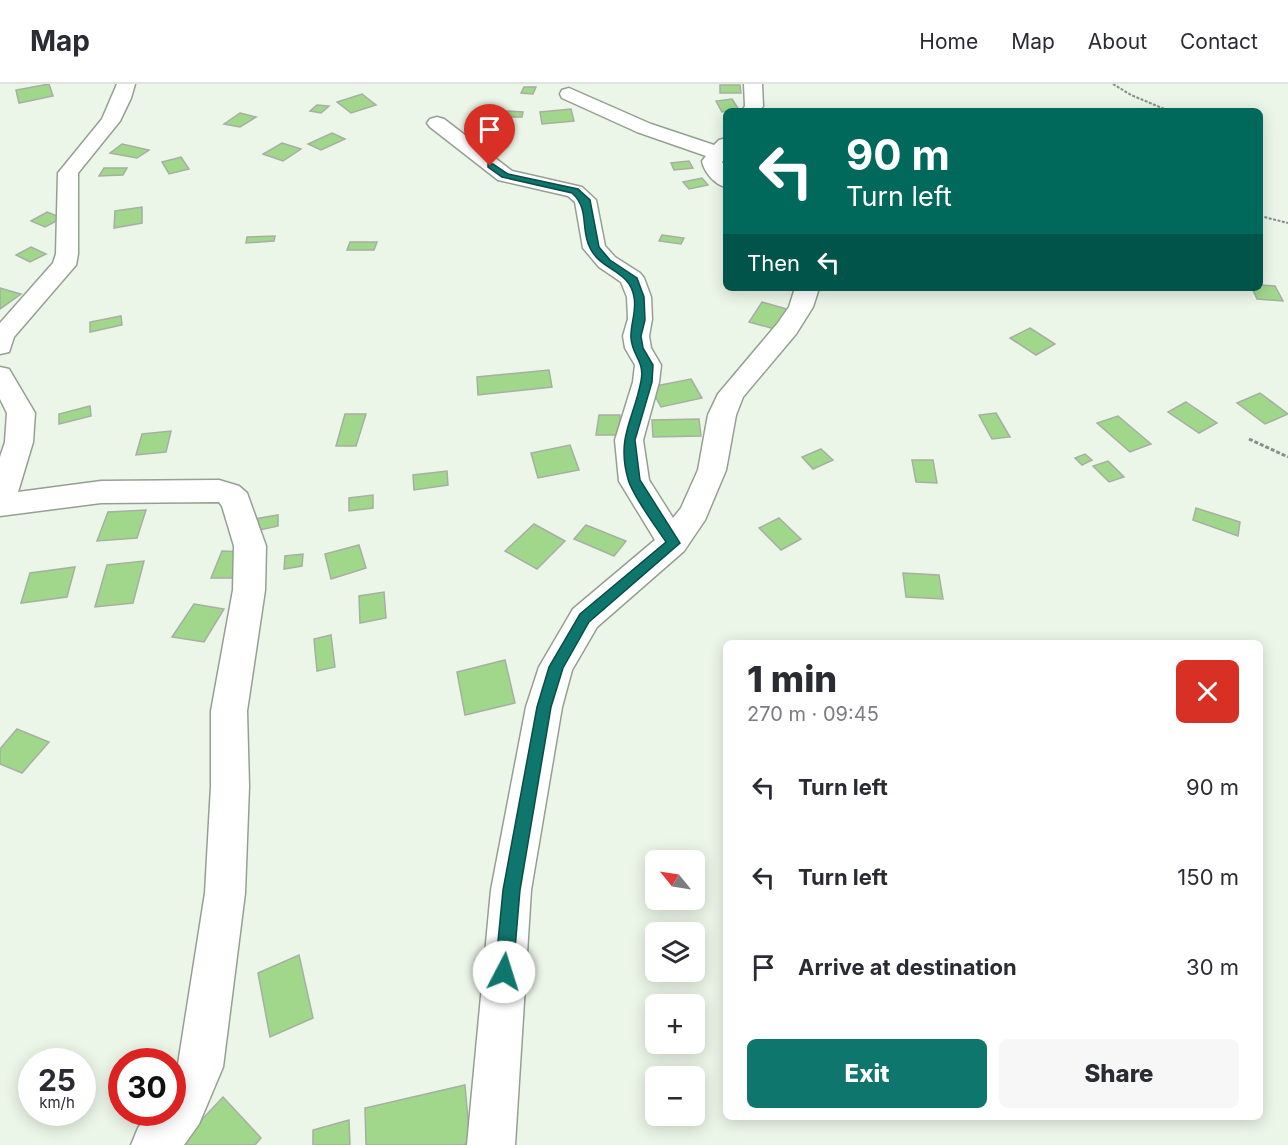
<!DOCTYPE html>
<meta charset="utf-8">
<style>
body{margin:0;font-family:Inter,sans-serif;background:#f7f7f7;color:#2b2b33;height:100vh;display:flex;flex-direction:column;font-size:22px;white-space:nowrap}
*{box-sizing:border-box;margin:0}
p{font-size:20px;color:#7c7c81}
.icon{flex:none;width:33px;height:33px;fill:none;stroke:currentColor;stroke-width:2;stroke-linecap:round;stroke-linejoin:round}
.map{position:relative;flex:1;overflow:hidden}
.sheet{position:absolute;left:723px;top:556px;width:540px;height:480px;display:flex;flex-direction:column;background:#fff;border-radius:9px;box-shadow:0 3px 15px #0003}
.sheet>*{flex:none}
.top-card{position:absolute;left:723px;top:24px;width:540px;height:183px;border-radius:9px;box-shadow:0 3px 15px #0003;background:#00695c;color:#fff;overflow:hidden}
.needle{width:39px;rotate:300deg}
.controls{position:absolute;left:645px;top:766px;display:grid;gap:12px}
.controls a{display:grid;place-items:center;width:60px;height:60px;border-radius:9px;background:#fff;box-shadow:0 3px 15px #0003;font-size:30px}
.speed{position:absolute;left:18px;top:964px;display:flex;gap:12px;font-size:30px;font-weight:700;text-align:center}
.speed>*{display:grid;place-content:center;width:78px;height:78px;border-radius:50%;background:#fff;box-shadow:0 3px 15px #0003;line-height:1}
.speed small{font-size:15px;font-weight:400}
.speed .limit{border:9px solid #d22;background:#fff;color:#111}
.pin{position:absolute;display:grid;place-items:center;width:51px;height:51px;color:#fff;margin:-62px -26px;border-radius:50% 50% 50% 0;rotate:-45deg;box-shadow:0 0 6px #0007}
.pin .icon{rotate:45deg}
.me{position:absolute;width:66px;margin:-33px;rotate:5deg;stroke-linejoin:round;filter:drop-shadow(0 0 4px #0008)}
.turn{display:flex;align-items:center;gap:21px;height:126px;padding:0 24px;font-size:27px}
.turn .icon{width:78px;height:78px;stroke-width:2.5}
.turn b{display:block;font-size:42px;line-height:51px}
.then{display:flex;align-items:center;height:57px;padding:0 24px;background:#0003;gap:12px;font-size:22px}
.round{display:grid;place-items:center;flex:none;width:63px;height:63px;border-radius:9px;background:#f7f7f7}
.head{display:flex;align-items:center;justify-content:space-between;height:102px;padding:0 24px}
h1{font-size:36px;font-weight:800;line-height:45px}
.action{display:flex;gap:12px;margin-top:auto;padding:12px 24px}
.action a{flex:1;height:69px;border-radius:9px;background:#0f766e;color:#fff;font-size:24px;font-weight:800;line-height:69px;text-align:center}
.action a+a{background:#f7f7f7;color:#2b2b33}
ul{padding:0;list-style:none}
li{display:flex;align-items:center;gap:18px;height:90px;padding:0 24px}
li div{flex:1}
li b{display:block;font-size:22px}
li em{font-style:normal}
header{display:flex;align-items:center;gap:36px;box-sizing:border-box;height:84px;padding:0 30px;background:#fff;border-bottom:2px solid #e1e1e2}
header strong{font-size:28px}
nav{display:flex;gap:33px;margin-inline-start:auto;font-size:21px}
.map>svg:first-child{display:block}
.building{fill:#a1d78b;stroke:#a6afa3;stroke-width:1.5}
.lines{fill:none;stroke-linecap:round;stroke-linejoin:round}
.minor-casing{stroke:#969f93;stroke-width:3}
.path-far1{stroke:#888f85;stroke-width:2;stroke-dasharray:3 1.5;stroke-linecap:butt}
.path{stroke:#888f85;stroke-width:3;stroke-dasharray:4 2;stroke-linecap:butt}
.minor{fill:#fff;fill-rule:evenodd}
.route{fill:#0f766e;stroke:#0a4d48;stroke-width:1.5}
</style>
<header>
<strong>Map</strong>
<nav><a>Home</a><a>Map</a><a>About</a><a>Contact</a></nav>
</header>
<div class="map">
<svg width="1288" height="1061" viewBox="0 0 1288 1061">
<rect width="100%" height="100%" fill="#ecf6e8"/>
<g class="building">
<polygon points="49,0 53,12 19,19 16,6"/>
<polygon points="720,1 740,1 741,9 720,9"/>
<polygon points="524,3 536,3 533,10 521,9"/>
<polygon points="362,10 376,21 351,29 337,18"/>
<polygon points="732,15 739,26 722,28 716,17"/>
<polygon points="317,21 329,22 321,29 310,27"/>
<polygon points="571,25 574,37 542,40 540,28"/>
<polygon points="506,27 523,28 522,33 505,33"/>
<polygon points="240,29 256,33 240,43 224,40"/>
<polygon points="332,49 345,55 321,66 308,60"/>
<polygon points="282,59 301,65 283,77 263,70"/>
<polygon points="122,60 149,66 137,74 110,69"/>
<polygon points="181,73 189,85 169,90 162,78"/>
<polygon points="689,77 693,84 674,86 671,79"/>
<polygon points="104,84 127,84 123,91 99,92"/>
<polygon points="702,94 708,101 689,105 683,98"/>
<polygon points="142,123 142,139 114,144 115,127"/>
<polygon points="47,128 62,134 45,143 31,137"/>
<polygon points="662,151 684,154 681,160 659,157"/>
<polygon points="275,152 274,157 246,159 247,153"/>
<polygon points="350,158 377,158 374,166 347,166"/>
<polygon points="31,163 46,170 30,178 16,171"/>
<polygon points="1260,201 1275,202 1283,217 1257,215 1252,204 1260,204"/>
<polygon points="0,204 21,210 0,225"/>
<polygon points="762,218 790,226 778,246 749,238"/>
<polygon points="121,232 122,241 90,248 90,238"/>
<polygon points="1030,244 1055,260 1036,271 1010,254"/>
<polygon points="549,286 552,303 478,311 477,293"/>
<polygon points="691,295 702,314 661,323 650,303"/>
<polygon points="1260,309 1288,330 1265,340 1237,319"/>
<polygon points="1186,318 1217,339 1199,349 1168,328"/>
<polygon points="90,322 91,332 59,340 59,330"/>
<polygon points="996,329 1010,353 992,355 979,331"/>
<polygon points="345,330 366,330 356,362 336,362"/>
<polygon points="599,331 620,331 619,351 596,351"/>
<polygon points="1118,332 1151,360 1130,368 1097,339"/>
<polygon points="699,335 701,352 653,353 652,336"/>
<polygon points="171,347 166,368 136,371 142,350"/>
<polygon points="570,361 579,386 538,394 531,369"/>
<polygon points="821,365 833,376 813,385 802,373"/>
<polygon points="1085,370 1092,376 1082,381 1075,374"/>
<polygon points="912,376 933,376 937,399 916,398"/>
<polygon points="1108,377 1124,393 1109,398 1093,382"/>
<polygon points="447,387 448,401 414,406 413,391"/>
<polygon points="373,411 373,424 349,427 349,414"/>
<polygon points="1196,424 1240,438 1238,452 1193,436"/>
<polygon points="146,426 137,454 97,457 108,428"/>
<polygon points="278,431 278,442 255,447 254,435"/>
<polygon points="779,434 801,455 781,466 759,444"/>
<polygon points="534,440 565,457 537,485 505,467"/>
<polygon points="586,441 626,457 614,472 574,455"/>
<polygon points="359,461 366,484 331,495 325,470"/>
<polygon points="222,467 246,468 237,494 211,494"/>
<polygon points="303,470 302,482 284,485 285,472"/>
<polygon points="144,477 133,519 95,523 107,481"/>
<polygon points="75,483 67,513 21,519 30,489"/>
<polygon points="903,489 939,491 943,515 906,513"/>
<polygon points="384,508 386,534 360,539 359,512"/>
<polygon points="194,520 224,525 204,558 172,553"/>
<polygon points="331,551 335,583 317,587 314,555"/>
<polygon points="505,576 515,619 465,631 457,588"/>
<polygon points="17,645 49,658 22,689 0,680 0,665"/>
<polygon points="299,871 313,934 270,953 258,889"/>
<polygon points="465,1001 470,1059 462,1061 366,1061 365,1024"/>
<polygon points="223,1013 261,1054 255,1061 178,1061"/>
<polygon points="349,1036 350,1061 313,1061 313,1046"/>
</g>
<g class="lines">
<g class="minor-casing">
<g id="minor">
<polygon points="117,0 135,0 131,14 120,37 78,89 78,170 76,181 14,253 9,268 0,270 0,239 53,179 56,170 58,89 102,35"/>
<polygon points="744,0 762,0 763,22 760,27 742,27 745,22"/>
<path d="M569 4 651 40 714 61 719 56 726 54V73L722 78 726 84V103C715 101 704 88 702 77L706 72 637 48 562 14 560 10 562 6Z"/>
<polygon points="437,33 444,35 512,87 582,103 596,116 605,162 615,173 640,189 644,194 651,213 652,235 649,252 651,264 661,281 659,298 643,356 649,396 673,434 681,424 698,386 708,331 718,310 777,240 789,223 795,204 819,204 813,223 796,250 743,313 736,331 726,386 705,436 684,467 597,543 572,586 562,623 531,806 515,1061 467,1061 491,806 526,623 539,583 573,525 655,456 619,397 615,356 633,298 635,281 625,264 623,252 628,235 627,213 621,198 599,183 583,164 575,118 568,112 498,96 430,43 427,39 430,35"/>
<polygon points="0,283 9,285 35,329 33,358 18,408 101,397 219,396 239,402 247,409 266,462 265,506 247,627 249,702 245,809 223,983 199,1040 184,1061 131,1061 138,1044 149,1029 172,1029 172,991 178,980 205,809 211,702 211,627 233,506 234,462 222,422 219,418 101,419 0,432 0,373 5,358 7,329 0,315"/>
</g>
</g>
<g class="path-far1">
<polyline points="1113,0 1131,11 1169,27"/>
<polyline points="1260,132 1288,139"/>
</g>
<polyline class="path" points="1249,355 1288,373"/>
<use href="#minor" class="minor"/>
</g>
<path class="route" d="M488 80H493L508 90 578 105 590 116 599 163 610 176 637 194 644 213 645 236 641 252 643 264 653 281 652 298 635 356 640 396 680 459 589 538 563 584 551 623 520 806 513 888 510 894 504 896 498 894 495 888 503 806 537 623 549 583 580 530 666 458C656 443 632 411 628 395 616 353 634 335 641 297 645 277 632 272 631 254 630 241 637 227 634 213 630 186 601 187 590 164 580 145 590 125 572 109L502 93 488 83Z"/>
</svg>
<div class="controls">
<a><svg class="needle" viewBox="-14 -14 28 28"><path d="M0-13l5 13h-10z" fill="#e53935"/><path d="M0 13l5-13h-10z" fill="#7c7c81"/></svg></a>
<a><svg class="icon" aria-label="layers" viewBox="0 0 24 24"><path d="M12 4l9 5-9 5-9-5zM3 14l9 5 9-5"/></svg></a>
<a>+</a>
<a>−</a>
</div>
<div class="speed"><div>25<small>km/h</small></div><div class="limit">30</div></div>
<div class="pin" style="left:490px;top:82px;background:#d93025"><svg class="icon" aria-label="arrive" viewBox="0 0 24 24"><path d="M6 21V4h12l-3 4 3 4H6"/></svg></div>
<svg class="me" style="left:504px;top:888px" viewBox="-20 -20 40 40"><circle r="19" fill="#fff"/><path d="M0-13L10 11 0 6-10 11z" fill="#0f766e"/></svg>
<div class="top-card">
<div class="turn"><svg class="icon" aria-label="left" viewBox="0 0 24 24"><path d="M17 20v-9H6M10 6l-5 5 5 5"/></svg><div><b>90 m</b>Turn left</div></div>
<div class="then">Then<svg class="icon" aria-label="left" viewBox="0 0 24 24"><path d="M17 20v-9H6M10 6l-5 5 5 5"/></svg></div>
</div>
<section class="sheet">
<div class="head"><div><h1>1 min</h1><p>270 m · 09:45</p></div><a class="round" style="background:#d93025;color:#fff"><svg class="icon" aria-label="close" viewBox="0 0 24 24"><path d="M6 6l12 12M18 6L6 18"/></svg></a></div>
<ul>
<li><svg class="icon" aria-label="left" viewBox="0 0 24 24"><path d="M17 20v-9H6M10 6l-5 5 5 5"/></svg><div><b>Turn left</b></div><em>90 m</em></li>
<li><svg class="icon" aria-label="left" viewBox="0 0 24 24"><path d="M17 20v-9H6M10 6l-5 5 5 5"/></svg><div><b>Turn left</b></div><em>150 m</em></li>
<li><svg class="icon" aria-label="arrive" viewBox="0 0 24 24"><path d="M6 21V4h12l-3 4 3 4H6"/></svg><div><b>Arrive at destination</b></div><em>30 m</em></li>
</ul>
<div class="action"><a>Exit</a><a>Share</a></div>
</section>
</div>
